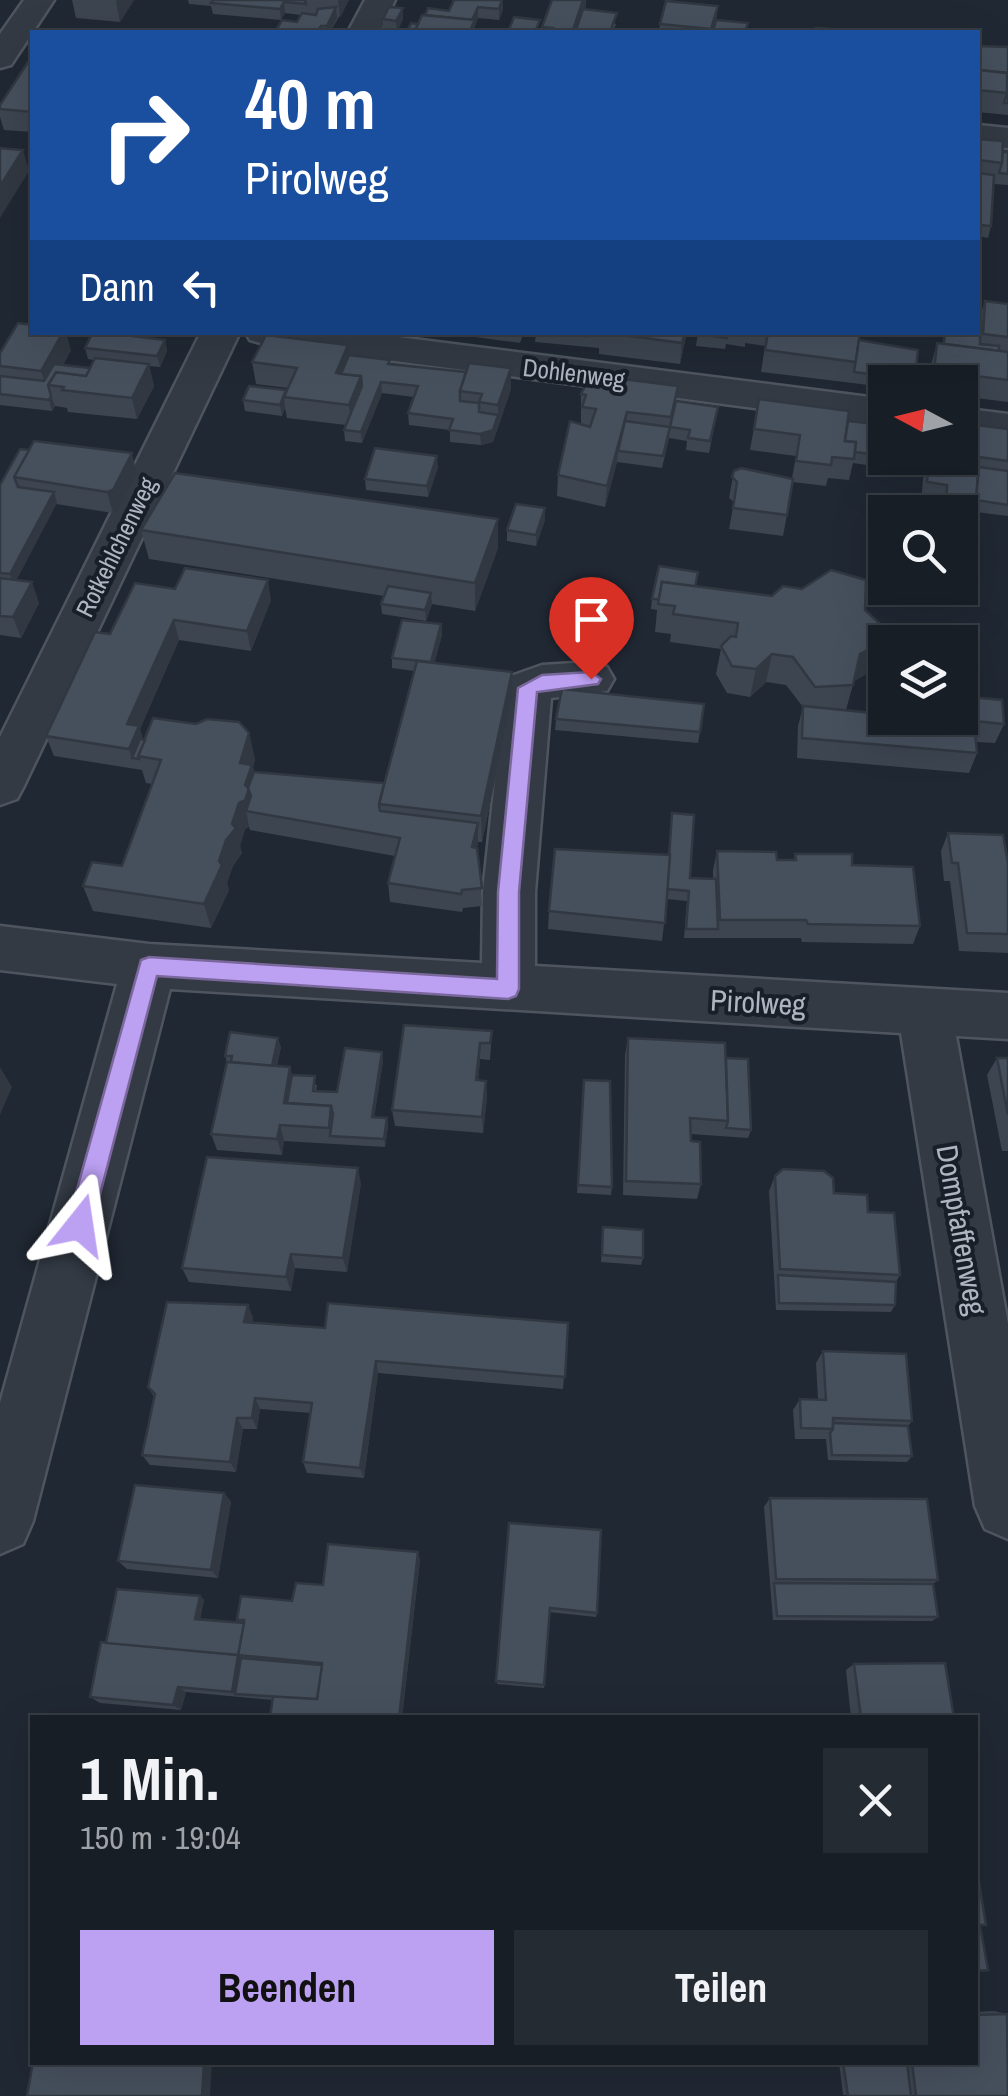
<!DOCTYPE html>
<html lang="de">
<meta charset="utf-8">
<style>
body{margin:0;font-family:"Archivo Narrow",sans-serif;background:#252b32;color:#f1f3f6;height:100vh;display:flex;flex-direction:column;font-size:38px;white-space:nowrap}
*{box-sizing:border-box;margin:0}
p{font-size:32px;color:#9fa2a7}
.icon{flex:none;width:55px;height:55px;fill:none;stroke:currentColor;stroke-width:2;stroke-linecap:round;stroke-linejoin:round}
.map{position:relative;flex:1;overflow:hidden}
.panel{position:absolute;left:30px;top:1715px;width:948px;height:350px;display:flex;flex-direction:column;background:#181e26;border-radius:0px;box-shadow:0 10px 40px #0002,0 0 0 2px #363c43}
.panel>*{flex:none}
.guide{position:absolute;left:30px;top:30px;width:950px;height:305px;border-radius:0px;box-shadow:0 10px 40px #0002,0 0 0 2px #363c43;background:#1a4fa0;color:#fff;overflow:hidden}
.needle{width:65px;rotate:277deg}
.controls{position:absolute;left:868px;top:365px;display:grid;gap:20px}
.controls a{display:grid;place-items:center;width:110px;height:110px;border-radius:0px;background:#181e26;box-shadow:0 10px 40px #0002,0 0 0 2px #363c43;font-size:50px}
.pin{position:absolute;display:grid;place-items:center;width:85px;height:85px;color:#fff;margin:-102px -42px;border-radius:50% 50% 50% 0;rotate:-45deg;box-shadow:0 0 10px #0007}
.pin .icon{rotate:45deg}
.me{position:absolute;width:110px;margin:-55px;rotate:15deg;stroke-linejoin:round;filter:drop-shadow(0 0 8px #0008)}
.turn{display:flex;align-items:center;gap:35px;height:210px;padding:0 50px;font-size:45px}
.turn .icon{width:130px;height:130px;stroke-width:2.5}
.turn b{display:block;font-size:70px;line-height:85px}
.then{display:flex;align-items:center;height:95px;padding:0 50px;background:#0003;gap:20px;font-size:38px}
.round{display:grid;place-items:center;flex:none;width:105px;height:105px;border-radius:0px;background:#252b32}
.head{display:flex;align-items:center;justify-content:space-between;height:170px;padding:0 50px}
h1{font-size:60px;font-weight:700;line-height:75px}
.button{display:flex;gap:20px;margin-top:auto;padding:20px 50px}
.button a{flex:1;height:115px;border-radius:0px;background:#bca0f2;color:#111;font-size:40px;font-weight:700;line-height:115px;text-align:center}
.button a+a{background:#252b32;color:#f1f3f6}
.map>svg:first-child{display:block}
.lines{fill:none;stroke-linecap:round;stroke-linejoin:round}
.minor-casing{stroke:#4e555f;stroke-width:5}
.minor{fill:#333a44;fill-rule:evenodd}
.wall{fill:#3c4550}
.shaded-wall{fill:#313841}
.building{fill:#46505d;stroke:#313841;stroke-width:2.5}
.route{fill:#bca0f2;stroke:#7a689d;stroke-width:2.5}
.labels{text-anchor:middle;stroke-width:8;stroke-linejoin:round;paint-order:stroke}
.far-street-label{font-size:25px;fill:#adb5c1;stroke:#191f28}
.street-label{font-size:30px;fill:#adb5c1;stroke:#191f28}
</style>
<div class="map">
<svg width="1008" height="2096" viewBox="0 0 1008 2096">
<rect width="100%" height="100%" fill="#202833"/>
<g class="lines">
<g class="minor-casing">
<g id="minor">
<polygon points="24,0 54,0 11,65 0,68 0,34"/>
<polygon points="365,0 395,0 380,32 348,32"/>
<polygon points="978,125 1008,128 1008,148 978,145"/>
<polygon points="201,332 240,332 24,786 17,799 0,805 0,737"/>
<polygon points="245,332 359,332 885,399 885,425 264,344 250,340"/>
<polygon points="960,408 1008,414 1008,440 960,434"/>
<polygon points="591,662 607,667 614,679 607,691 551,698 535,892 535,966 1008,993 1008,1039 956,1036 1008,1324 1008,1539 985,1529 975,1506 901,1033 170,989 33,1521 23,1544 0,1554 0,1403 117,984 0,970 0,926 149,944 482,963 483,892 505,688 511,676 542,665"/>
</g>
</g>
<use href="#minor" class="minor"/>
</g>
<g class="wall">
<polygon points="72,0 134,0 120,22 76,18"/>
<polygon points="188,0 349,0 330,32 275,32 297,22 301,15 285,13 281,20 213,14 211,6 189,4"/>
<polygon points="454,0 503,10 499,20 478,18 475,26 418,24 449,11"/>
<polygon points="586,0 585,10 616,24 613,32 542,32 542,27"/>
<polygon points="718,6 716,20 748,23 746,32 659,32 660,24"/>
<polygon points="403,8 403,19 397,32 383,30 383,19"/>
<polygon points="978,46 1008,47 1008,115 978,112"/>
<polygon points="32,56 32,132 4,130 0,117 0,105"/>
<polygon points="978,139 1003,152 1008,152 1008,185 993,184 991,226 988,238 978,236"/>
<polygon points="985,301 1008,304 1008,402 960,396 960,382 929,382 931,365 937,343 942,344 945,332 978,334 978,323"/>
<polygon points="439,332 524,332 520,343"/>
<polygon points="536,332 687,332 680,364 599,354 599,348 535,342"/>
<polygon points="698,332 860,332 859,340 915,380 914,382 885,382 885,387 761,372 765,346 745,343 745,347 726,344 725,349 696,346"/>
<polygon points="165,340 167,351 160,367 149,366 154,386 137,419 68,412 67,408 55,406 52,411 0,405 0,353 71,350 63,365 90,368 94,360 88,359 85,348"/>
<polygon points="349,355 390,360 390,364 511,389 493,442 481,445 450,442 450,430 409,425 408,413 414,397 382,393 362,443 345,441 344,430 346,425 287,418 285,408 282,416 245,411 243,400 286,391 288,388 256,384 252,362"/>
<polygon points="581,394 676,401 716,418 709,453 686,450 687,441 669,438 662,468 617,462 605,507 557,496 558,475 581,424"/>
<polygon points="759,399 848,421 885,425 885,458 912,458 909,471 853,463 849,480 828,478 826,486 793,482 783,536 729,529 734,502 729,498 734,471 792,478 796,456 750,450"/>
<polygon points="1008,429 1008,516 976,512 974,531 967,552 960,551 960,512 941,512 941,506 921,503 923,479 927,458 960,458"/>
<polygon points="20,449 137,474 118,511 113,513 56,504 16,580 39,603 21,638 0,635 0,485"/>
<polygon points="438,467 428,497 366,490 365,479"/>
<polygon points="498,519 498,548 475,611 432,604 426,621 382,614 381,604 384,596 149,559 141,530"/>
<polygon points="545,520 536,546 507,541 507,530"/>
<polygon points="696,587 865,610 893,636 892,642 885,642 885,664 854,681 846,710 876,713 883,690 1004,724 995,743 976,742 977,753 969,773 797,758 798,726 803,707 786,685 766,682 750,697 727,693 716,674 721,649 670,642 671,634 655,632 657,610 651,609 652,599"/>
<polygon points="928,588 956,588 954,593 928,590"/>
<polygon points="175,589 271,600 251,651 179,640 140,729 143,740 249,733 255,760 253,767 254,772 384,783 414,671 392,668 392,658 441,624 442,635 434,663 512,699 482,842 478,842 477,848 482,906 463,908 462,912 390,902 388,883 395,856 250,830 249,827 245,829 240,846 242,853 233,866 227,883 229,890 211,928 93,911 83,886 122,866 152,784 146,783 142,770 54,756 46,736 110,634"/>
<polygon points="556,719 700,732 698,743 555,730"/>
<polygon points="671,823 690,878 713,879 713,870 717,851 777,860 794,860 795,854 852,865 920,926 913,944 802,942 801,938 684,938 687,901 667,899 662,941 548,929 549,911 668,855"/>
<polygon points="948,833 1008,863 1008,953 959,951 950,881 944,881 941,851"/>
<polygon points="492,1031 490,1060 480,1059 478,1080 486,1081 487,1097 483,1133 395,1126 392,1110"/>
<polygon points="628,1038 726,1058 751,1130 748,1138 691,1134 691,1141 701,1184 697,1199 623,1195 625,1055"/>
<polygon points="281,1047 277,1066 290,1067 292,1075 317,1085 316,1091 337,1092 383,1061 374,1117 387,1118 388,1126 385,1147 284,1141 282,1155 217,1150 211,1134 227,1062 225,1056"/>
<polygon points="997,1058 1008,1058 1008,1151 1002,1151 987,1075"/>
<polygon points="584,1080 612,1187 611,1195 577,1193"/>
<polygon points="775,1176 834,1193 868,1212 900,1275 896,1282 895,1305 891,1312 776,1310 769,1191"/>
<polygon points="361,1183 347,1272 295,1268 291,1291 189,1282 182,1268"/>
<polygon points="603,1227 643,1258 641,1265 601,1262"/>
<polygon points="248,1305 253,1318 252,1323 325,1328 568,1323 563,1389 378,1373 364,1478 307,1473 303,1462 311,1413 260,1409 257,1429 243,1429 236,1472 150,1465 142,1455 154,1397 148,1387"/>
<polygon points="823,1351 912,1421 908,1426 912,1456 907,1462 828,1460 826,1439 795,1439 793,1410 800,1399 818,1399 816,1363"/>
<polygon points="224,1493 231,1502 218,1578 127,1569 118,1561"/>
<polygon points="770,1498 938,1580 933,1584 938,1617 932,1621 773,1620 764,1507"/>
<polygon points="509,1523 597,1613 596,1617 549,1612 544,1688 497,1684"/>
<polygon points="418,1552 420,1560 402,1718 273,1700 186,1692 181,1710 100,1703 90,1697 106,1643 200,1596 204,1600 200,1619 240,1623 237,1620 292,1601 323,1585"/>
<polygon points="854,1664 954,1718 851,1718 846,1670"/>
<polygon points="994,2011 1007,2014 1008,2096 843,2095 839,2062 975,2062 975,2012"/>
</g>
<g class="shaded-wall">
<polygon points="117,0 134,0 120,22 116,1"/>
<polygon points="338,0 349,0 340,18"/>
<polygon points="503,0 503,10 499,20 499,9"/>
<polygon points="583,0 586,0 585,13 578,32 573,32"/>
<polygon points="284,2 285,13 281,20 280,9"/>
<polygon points="336,7 337,18 330,32 328,32 327,26"/>
<polygon points="478,7 478,18 475,26 475,32 469,32"/>
<polygon points="403,8 403,19 397,32 396,21"/>
<polygon points="23,150 29,171 0,218 0,186"/>
<polygon points="63,332 66,332 71,350 51,385 48,385 48,392 41,371"/>
<polygon points="685,332 687,332 680,364 682,343"/>
<polygon points="165,340 167,351 160,367 157,356"/>
<polygon points="348,345 350,366 343,384 336,373"/>
<polygon points="149,364 154,386 137,419 132,398"/>
<polygon points="511,368 511,389 498,426 498,405"/>
<polygon points="361,376 363,397 351,426 349,405"/>
<polygon points="381,382 382,393 362,443 361,432"/>
<polygon points="51,396 55,406 52,411 49,400"/>
<polygon points="284,397 285,408 282,416 280,405"/>
<polygon points="627,412 625,433 618,451 617,462 605,507 607,486"/>
<polygon points="498,415 498,426 493,442 481,445 480,434"/>
<polygon points="132,453 137,474 118,511 113,513 107,492"/>
<polygon points="437,456 438,467 428,497 427,486"/>
<polygon points="54,492 57,503 14,585 10,574"/>
<polygon points="545,508 545,520 536,546 536,535"/>
<polygon points="498,519 498,548 475,611 475,583"/>
<polygon points="268,580 271,600 251,651 247,631"/>
<polygon points="32,582 39,603 21,638 13,617"/>
<polygon points="431,593 432,604 426,621 425,610"/>
<polygon points="174,620 179,640 140,729 145,746 132,758 129,749 127,724"/>
<polygon points="441,624 442,635 432,673 431,662"/>
<polygon points="893,636 892,642 885,642 885,664 852,682 860,654"/>
<polygon points="772,654 766,682 750,697 756,669"/>
<polygon points="512,672 512,699 482,842 481,816"/>
<polygon points="249,733 255,760 253,767 258,792 246,811 249,827 245,829 240,846 242,853 233,866 227,883 229,890 211,928 204,904 239,803 240,763"/>
<polygon points="478,823 478,842 473,865 472,847"/>
<polygon points="278,1038 281,1047 273,1082 271,1073"/>
<polygon points="480,1043 480,1059 477,1096 476,1080"/>
<polygon points="382,1052 383,1061 373,1125 372,1117"/>
<polygon points="0,1067 12,1087 0,1115"/>
<polygon points="290,1067 294,1083 286,1110 284,1103"/>
<polygon points="486,1081 487,1097 483,1133 482,1117"/>
<polygon points="387,1118 388,1126 385,1147 384,1139"/>
<polygon points="280,1125 284,1141 282,1155 277,1139"/>
<polygon points="358,1168 361,1183 347,1272 343,1258"/>
<polygon points="291,1254 295,1268 291,1291 286,1277"/>
<polygon points="248,1305 253,1318 250,1335 244,1322"/>
<polygon points="376,1361 378,1373 364,1478 360,1468"/>
<polygon points="255,1398 260,1409 257,1429 252,1418"/>
<polygon points="237,1418 243,1429 236,1472 230,1462"/>
<polygon points="224,1493 231,1502 218,1578 211,1570"/>
<polygon points="418,1552 420,1560 402,1718 399,1718"/>
<polygon points="200,1596 204,1600 199,1623 195,1619"/>
<polygon points="238,1655 245,1661 235,1694 232,1692"/>
<polygon points="178,1687 186,1692 181,1710 173,1705"/>
<polygon points="204,2062 212,2062 210,2096 202,2096"/>
</g>
<g class="building">
<polygon points="213,0 305,0 306,4 284,2 280,9 211,3"/>
<polygon points="454,0 502,0 499,9 478,7 472,20 425,15 428,8 449,11"/>
<polygon points="552,0 583,0 573,30 594,32 551,32 553,28 542,27"/>
<polygon points="666,1 718,6 711,29 660,24"/>
<polygon points="336,7 327,26 321,26 317,32 275,32 282,20 297,22 302,13 316,15 318,9"/>
<polygon points="389,7 403,8 396,21 383,19"/>
<polygon points="583,9 617,13 610,32 576,30"/>
<polygon points="422,15 475,20 469,32 414,32"/>
<polygon points="514,17 540,20 535,32 508,32"/>
<polygon points="716,20 748,23 745,32 713,32"/>
<polygon points="411,23 418,24 414,32 407,32"/>
<polygon points="816,28 849,30 849,32 815,32"/>
<polygon points="978,46 1008,47 1008,103 1004,103 1007,93 1007,73 978,70"/>
<polygon points="32,56 32,112 0,109 0,105"/>
<polygon points="978,70 1007,73 1007,93 978,90"/>
<polygon points="978,139 1003,141 1002,163 978,160"/>
<polygon points="0,148 23,150 0,186"/>
<polygon points="1003,152 1008,152 1008,174 999,173 1002,163"/>
<polygon points="978,173 994,175 991,226 978,225"/>
<polygon points="985,301 1008,304 1008,337 983,334"/>
<polygon points="18,323 32,325 32,332 63,332 41,371 0,366 0,353"/>
<polygon points="93,332 99,332 165,340 157,356 85,348"/>
<polygon points="553,332 586,332 586,336"/>
<polygon points="601,332 685,332 682,343"/>
<polygon points="698,332 747,332 746,335 728,333 727,338 698,334"/>
<polygon points="768,332 860,332 856,362 765,350"/>
<polygon points="945,332 980,334 980,344 999,346 999,351 944,344"/>
<polygon points="266,335 348,345 336,373 361,376 349,405 284,397 297,368 252,362"/>
<polygon points="859,340 918,350 915,380 854,372"/>
<polygon points="937,343 1008,352 1008,380 934,371"/>
<polygon points="349,355 390,360 388,364 466,372 460,391 460,401 479,403 479,412 498,415 493,430 480,434 449,430 453,419 408,413 418,386 381,382 361,432 344,430 362,386 361,376 341,374"/>
<polygon points="95,358 149,364 132,398 62,390 64,387 48,385 56,372 86,376"/>
<polygon points="469,363 511,368 498,405 479,402 482,394 460,391"/>
<polygon points="54,364 90,368 86,376 56,372 48,385 51,396 49,400 0,394 0,376 44,381"/>
<polygon points="591,375 678,386 671,417 627,412 607,486 558,475 570,421 590,427 596,409 582,407 586,395 581,394"/>
<polygon points="249,386 286,390 280,405 243,400"/>
<polygon points="759,399 849,411 845,441 856,442 854,459 832,457 831,465 796,461 800,435 754,429"/>
<polygon points="676,401 718,407 710,441 688,438 690,430 670,427"/>
<polygon points="625,421 670,427 663,456 618,451"/>
<polygon points="848,421 885,425 885,456 855,452 856,442 845,441"/>
<polygon points="960,423 1008,429 1008,461 979,457 974,531 960,529 960,512 946,512 947,485 927,482 929,458 948,460 948,458 960,458"/>
<polygon points="34,441 132,453 113,490 107,492 14,477"/>
<polygon points="375,448 437,456 427,486 365,479"/>
<polygon points="20,449 29,450 14,477 18,487 54,492 10,574 0,573 0,485"/>
<polygon points="979,467 1008,471 1008,505 976,500"/>
<polygon points="741,468 793,479 787,515 733,508 737,482 732,477 734,471"/>
<polygon points="175,473 498,519 475,583 141,530"/>
<polygon points="516,504 545,508 536,535 507,530"/>
<polygon points="659,566 698,572 695,587 662,582 659,599 652,599"/>
<polygon points="185,568 268,580 247,631 174,620 127,724 139,726 129,749 46,736 95,632 110,634 135,583 175,589"/>
<polygon points="831,570 866,580 865,610 893,636 860,654 853,685 815,687 793,657 772,654 756,669 732,666 721,646 731,636 736,637 738,623 673,614 675,606 658,604 662,582 772,596 783,586 802,589"/>
<polygon points="0,578 32,582 13,617 0,616"/>
<polygon points="388,586 431,593 425,610 381,604"/>
<polygon points="402,620 441,624 431,662 392,658"/>
<polygon points="417,661 512,672 481,816 379,804"/>
<polygon points="562,689 704,704 700,732 556,719"/>
<polygon points="883,690 885,690 885,718 960,718 960,696 1002,700 1004,724 974,721 977,753 802,738 803,706 883,714"/>
<polygon points="153,718 196,724 207,719 239,722 249,733 240,763 252,765 245,785 249,789 245,800 239,803 232,824 236,828 226,840 219,861 222,865 204,904 83,886 92,862 122,866 161,760 138,756"/>
<polygon points="140,739 145,740 138,756 139,759 132,758"/>
<polygon points="254,772 384,783 379,804 380,811 478,823 472,847 477,848 482,888 462,890 461,894 388,883 400,838 246,811 251,796 248,788"/>
<polygon points="672,813 694,815 690,878 716,879 718,929 686,929 689,891 667,889"/>
<polygon points="948,833 1003,835 1008,863 1008,934 967,933 958,863 952,863"/>
<polygon points="555,849 670,855 665,923 549,911"/>
<polygon points="717,851 776,852 777,860 796,860 795,854 852,854 852,865 913,867 920,926 808,924 806,920 720,920"/>
<polygon points="404,1025 492,1031 490,1043 480,1043 476,1080 486,1081 482,1117 392,1110"/>
<polygon points="230,1032 278,1038 272,1066 231,1062 232,1056 225,1056"/>
<polygon points="628,1038 725,1043 728,1121 690,1118 691,1141 700,1142 701,1184 626,1181"/>
<polygon points="345,1048 382,1052 372,1117 387,1118 384,1139 330,1136 333,1114 331,1106 287,1103 292,1075 315,1076 313,1091 337,1092"/>
<polygon points="726,1058 748,1059 751,1130 726,1128 728,1121"/>
<polygon points="997,1058 1008,1058 1008,1115"/>
<polygon points="227,1062 290,1067 284,1103 331,1106 329,1128 280,1125 277,1139 211,1134"/>
<polygon points="584,1080 610,1081 612,1187 578,1185"/>
<polygon points="207,1157 358,1168 343,1258 291,1254 286,1277 182,1268"/>
<polygon points="783,1169 824,1171 833,1178 834,1193 867,1195 868,1212 894,1213 900,1275 780,1269 775,1176"/>
<polygon points="603,1227 643,1230 643,1258 602,1255"/>
<polygon points="778,1275 896,1282 895,1305 779,1303"/>
<polygon points="167,1302 248,1305 244,1322 325,1328 328,1303 568,1323 565,1377 376,1361 360,1468 303,1462 312,1403 255,1398 252,1418 237,1418 230,1462 142,1455 155,1394 148,1387"/>
<polygon points="823,1351 906,1354 912,1421 833,1418 833,1429 801,1428 800,1399 826,1400"/>
<polygon points="833,1423 908,1426 912,1456 832,1455 830,1433 833,1429"/>
<polygon points="135,1485 224,1493 211,1570 118,1561"/>
<polygon points="770,1498 927,1499 938,1580 776,1579"/>
<polygon points="509,1523 601,1530 597,1613 550,1608 544,1685 496,1681"/>
<polygon points="328,1544 418,1552 399,1718 270,1718 273,1696 317,1699 322,1663 238,1655 232,1692 178,1687 173,1705 90,1697 101,1642 238,1655 244,1620 237,1620 241,1596 292,1601 296,1583 323,1585"/>
<polygon points="774,1583 933,1584 938,1617 777,1616"/>
<polygon points="117,1589 200,1596 195,1619 244,1623 238,1655 106,1643"/>
<polygon points="241,1658 322,1665 317,1699 235,1694"/>
<polygon points="945,1663 954,1718 861,1718 854,1664"/>
<polygon points="975,1858 986,1925 975,1925"/>
<polygon points="975,1925 980,1925 988,1970 975,1971"/>
<polygon points="1007,2014 1008,2096 916,2096 912,2062 975,2062 975,2015"/>
<polygon points="33,2062 204,2062 202,2096 27,2096"/>
<polygon points="843,2062 907,2062 911,2096 848,2096"/>
</g>
<polygon class="route" points="591,672 601,679 598,684 537,692 519,892 519,989 516,996 508,999 157,976 92,1225 88,1233 80,1236 71,1233 67,1225 141,960 149,957 497,979 498,892 518,688 542,675"/>
<g class="labels">
<g class="far-street-label">
<text transform="translate(574 373) rotate(7)" y="9">Dohlenweg</text>
<text transform="translate(116 547) rotate(-64)" y="9">Rotkehlchenweg</text>
</g>
<g class="street-label">
<text transform="translate(758 1003) rotate(3)" y="10">Pirolweg</text>
<text transform="translate(961 1230) rotate(80)" y="10">Dompfaffenweg</text>
</g>
</g>
</svg>
<div class="controls">
<a><svg class="needle" viewBox="-14 -14 28 28"><path d="M0-13l5 13h-10z" fill="#e53935"/><path d="M0 13l5-13h-10z" fill="#9fa2a7"/></svg></a>
<a><svg class="icon" aria-label="search" viewBox="0 0 24 24"><circle cx="10" cy="10" r="6"/><path d="M15 15l6 6"/></svg></a>
<a><svg class="icon" aria-label="layers" viewBox="0 0 24 24"><path d="M12 4l9 5-9 5-9-5zM3 14l9 5 9-5"/></svg></a>
</div>
<div class="pin" style="left:591px;top:679px;background:#d93025"><svg class="icon" aria-label="arrive" viewBox="0 0 24 24"><path d="M6 21V4h12l-3 4 3 4H6"/></svg></div>
<svg class="me" style="left:80px;top:1225px" viewBox="-20 -20 40 40"><path d="M0-17L14 15 0 8-14 15z" fill="#bca0f2" stroke="#fff" stroke-width="4"/></svg>
<div class="guide">
<div class="turn"><svg class="icon" aria-label="right" viewBox="0 0 24 24"><path d="M7 20v-9h11M14 6l5 5-5 5"/></svg><div><b>40 m</b>Pirolweg</div></div>
<div class="then">Dann<svg class="icon" aria-label="left" viewBox="0 0 24 24"><path d="M17 20v-9H6M10 6l-5 5 5 5"/></svg></div>
</div>
<section class="panel">
<div class="head"><div><h1>1 Min.</h1><p>150 m · 19:04</p></div><a class="round"><svg class="icon" aria-label="close" viewBox="0 0 24 24"><path d="M6 6l12 12M18 6L6 18"/></svg></a></div>
<div class="button"><a>Beenden</a><a>Teilen</a></div>
</section>
</div>
